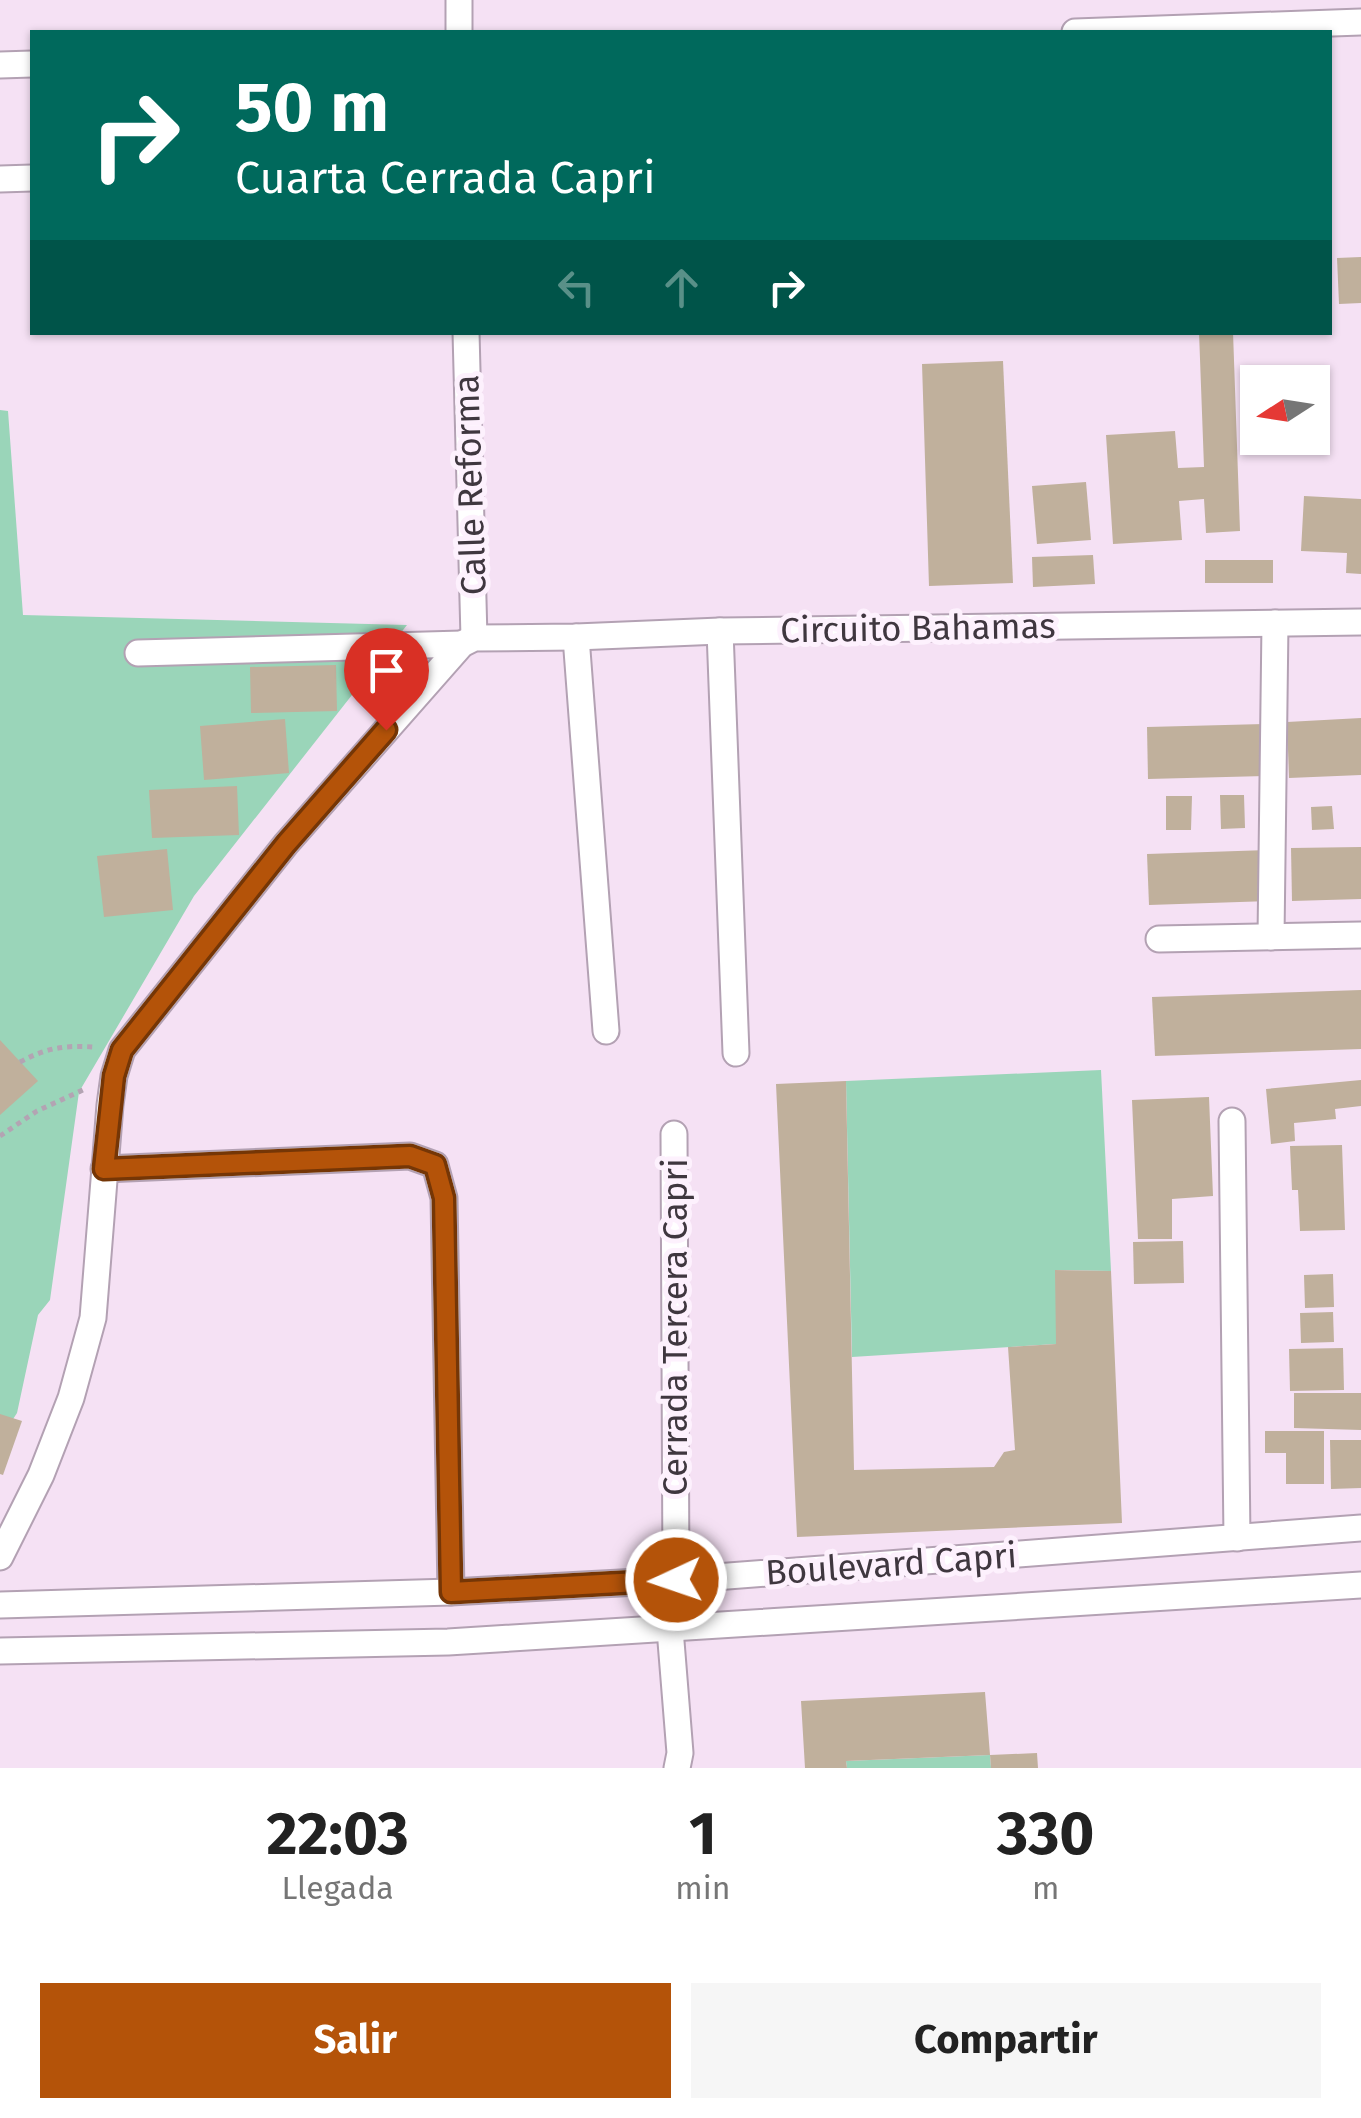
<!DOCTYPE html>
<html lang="es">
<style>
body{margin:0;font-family:"Fira Sans",sans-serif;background:#f6f6f6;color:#222;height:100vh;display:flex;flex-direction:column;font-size:38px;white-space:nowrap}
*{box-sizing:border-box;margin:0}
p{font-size:32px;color:#767676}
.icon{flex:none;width:55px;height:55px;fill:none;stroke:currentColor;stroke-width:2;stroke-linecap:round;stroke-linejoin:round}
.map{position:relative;height:1768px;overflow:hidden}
.sheet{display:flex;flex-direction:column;background:#fff;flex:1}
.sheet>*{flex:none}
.hud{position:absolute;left:30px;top:30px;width:1302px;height:305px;border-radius:0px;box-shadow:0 2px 8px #0004;background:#00695c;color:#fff;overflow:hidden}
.needle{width:65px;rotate:258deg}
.controls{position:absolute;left:1240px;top:365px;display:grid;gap:20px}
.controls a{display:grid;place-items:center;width:90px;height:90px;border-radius:0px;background:#fff;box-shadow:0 2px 8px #0004;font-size:50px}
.pin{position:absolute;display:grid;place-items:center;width:85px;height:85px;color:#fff;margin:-102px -42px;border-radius:50% 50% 50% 0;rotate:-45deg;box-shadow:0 0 10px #0007}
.pin .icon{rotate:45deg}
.me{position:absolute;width:110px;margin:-55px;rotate:267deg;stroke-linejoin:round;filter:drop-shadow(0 0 8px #0008)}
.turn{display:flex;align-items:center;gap:35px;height:210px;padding:0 40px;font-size:45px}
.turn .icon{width:130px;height:130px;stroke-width:2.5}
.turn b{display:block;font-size:70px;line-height:85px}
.lanes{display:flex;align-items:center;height:95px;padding:0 40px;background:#0003;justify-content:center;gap:50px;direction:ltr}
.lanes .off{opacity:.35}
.eta{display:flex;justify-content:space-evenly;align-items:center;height:170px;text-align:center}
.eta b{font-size:60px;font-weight:700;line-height:70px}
.action{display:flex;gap:20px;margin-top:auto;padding:20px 40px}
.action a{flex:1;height:115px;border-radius:0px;background:#b45309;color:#fff;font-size:40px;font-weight:700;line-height:115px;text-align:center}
.action a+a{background:#f6f6f6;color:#222}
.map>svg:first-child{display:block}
.green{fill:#9ad5b9}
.building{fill:#c0b09c}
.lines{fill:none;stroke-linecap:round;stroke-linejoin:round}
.street-casing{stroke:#b3a1b3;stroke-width:29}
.path{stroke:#b3a4b3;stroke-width:5;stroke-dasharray:5 5;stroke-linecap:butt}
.street{stroke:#fff;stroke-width:25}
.route-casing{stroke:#753606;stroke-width:25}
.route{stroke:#b45309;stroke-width:18}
.labels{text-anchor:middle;stroke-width:10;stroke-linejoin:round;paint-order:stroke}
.street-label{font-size:35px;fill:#3f373f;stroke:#fdf1fd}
</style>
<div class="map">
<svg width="1361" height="1768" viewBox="0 0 1361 1768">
<rect width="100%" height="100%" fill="#f5e1f4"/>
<g class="green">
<polygon points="0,410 8,411 23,615 407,625 194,896 79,1092 50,1300 38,1315 17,1413 0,1439"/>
<polygon points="1101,1070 1111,1271 1056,1270 1056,1344 852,1357 846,1081"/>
<polygon points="990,1755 991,1768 847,1768 846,1761"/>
</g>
<g class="building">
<polygon points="1361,257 1361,303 1339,304 1337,258"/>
<polygon points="1199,332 1233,332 1240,531 1206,533 1204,499 1179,501 1182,540 1113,544 1106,435 1175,431 1178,468 1204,467"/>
<polygon points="1003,361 1013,583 929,586 922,364"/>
<polygon points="1086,482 1091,540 1037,544 1032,486"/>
<polygon points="1304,496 1361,499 1361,574 1346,573 1347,553 1301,551"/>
<polygon points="1093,555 1095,584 1033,587 1032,557"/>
<rect x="1205" y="560" width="68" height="23"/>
<polygon points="336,665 337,711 251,713 250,667"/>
<polygon points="1361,718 1361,775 1289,778 1287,722"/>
<polygon points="285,719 289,773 204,780 200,726"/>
<polygon points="1264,724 1265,776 1148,779 1147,727"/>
<polygon points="237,786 239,835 152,838 149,790"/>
<polygon points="1220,795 1244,795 1245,828 1221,829"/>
<polygon points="1166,796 1192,796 1191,830 1166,830"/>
<polygon points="1332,806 1334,829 1312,830 1311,807"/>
<polygon points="1361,847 1361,899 1292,901 1291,848"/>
<polygon points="167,849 173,910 104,917 97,856"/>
<polygon points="1268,850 1270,901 1149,905 1147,854"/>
<polygon points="1361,990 1361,1049 1155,1056 1152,997"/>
<polygon points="0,1040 38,1081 0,1115"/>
<polygon points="1361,1080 1361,1106 1335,1109 1336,1119 1294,1123 1295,1141 1271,1144 1266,1089"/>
<polygon points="846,1081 854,1470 994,1467 1004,1452 1015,1450 1008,1347 1056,1344 1055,1270 1111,1271 1122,1523 797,1537 776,1084"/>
<polygon points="1209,1097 1213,1196 1172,1199 1172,1239 1138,1239 1132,1100"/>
<polygon points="1342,1145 1345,1230 1300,1231 1298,1190 1292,1190 1290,1146"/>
<polygon points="1183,1241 1184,1283 1134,1284 1133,1242"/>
<polygon points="1333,1274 1334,1307 1305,1308 1304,1275"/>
<polygon points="1333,1312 1334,1342 1301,1343 1300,1313"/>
<polygon points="1343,1348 1344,1390 1290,1391 1289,1349"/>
<polygon points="1294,1393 1361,1393 1361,1430 1294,1428"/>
<polygon points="0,1414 22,1421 3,1475 0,1474"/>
<polygon points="1265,1431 1324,1431 1324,1484 1286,1484 1286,1453 1265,1453"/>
<polygon points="1330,1440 1361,1440 1361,1488 1331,1489"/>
<polygon points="985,1692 990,1755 1037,1753 1038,1768 991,1768 990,1755 846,1761 847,1768 805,1768 801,1701"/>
</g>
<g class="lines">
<g class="street-casing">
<g id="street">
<polyline points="459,32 459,0"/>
<polyline points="1075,32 1361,22"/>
<polyline points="0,65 32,64"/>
<polyline points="0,179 32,178"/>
<polyline points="466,332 474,638"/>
<polyline points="720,631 736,1053"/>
<polyline points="576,637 606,1031"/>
<polyline points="138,653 462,644"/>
<polyline points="1271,937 1275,623"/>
<polyline points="1159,939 1361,935"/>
<polyline points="1232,1121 1237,1538"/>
<polyline points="674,1134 676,1580"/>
<polyline points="104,1169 410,1156 435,1165 444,1198 451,1592"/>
<polyline points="0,1557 41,1475 71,1398 93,1318 110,1105 114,1076 122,1050 286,844 462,644 474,638 576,637 720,631 1361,622"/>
<polyline points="0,1605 451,1592 676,1580 1361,1528"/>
<polyline points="670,1629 680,1753 677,1768"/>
<polyline points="0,1651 448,1642 1361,1585"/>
</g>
</g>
<g class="path">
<path d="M20 1062C46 1048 64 1045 94 1047"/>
<polyline points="0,1136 37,1111 85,1089"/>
</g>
<use href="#street" class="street"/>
</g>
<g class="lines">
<g class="route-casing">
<polyline id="route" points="386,730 286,844 122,1050 114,1076 104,1169 410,1156 435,1165 444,1198 451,1592 676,1580"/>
</g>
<use href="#route" class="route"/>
</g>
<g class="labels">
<g class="street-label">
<text transform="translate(470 485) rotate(-92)" y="12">Calle Reforma</text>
<text transform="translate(918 628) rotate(-1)" y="12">Circuito Bahamas</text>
<text transform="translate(675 1327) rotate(-90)" y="12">Cerrada Tercera Capri</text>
<text transform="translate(891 1564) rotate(-4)" y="12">Boulevard Capri</text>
</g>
</g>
</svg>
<div class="controls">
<a><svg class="needle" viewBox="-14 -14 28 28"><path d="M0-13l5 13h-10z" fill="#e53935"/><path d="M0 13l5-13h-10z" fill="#767676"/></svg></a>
</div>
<div class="pin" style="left:386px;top:730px;background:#d93025"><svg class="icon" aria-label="arrive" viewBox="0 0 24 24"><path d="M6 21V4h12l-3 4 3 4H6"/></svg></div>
<svg class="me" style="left:676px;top:1580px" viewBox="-20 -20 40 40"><circle r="17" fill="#b45309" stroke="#fff" stroke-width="3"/><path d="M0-11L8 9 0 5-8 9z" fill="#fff"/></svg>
<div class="hud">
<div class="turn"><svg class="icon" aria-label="right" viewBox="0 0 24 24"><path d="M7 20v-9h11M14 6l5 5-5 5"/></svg><div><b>50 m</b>Cuarta Cerrada Capri</div></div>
<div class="lanes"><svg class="icon off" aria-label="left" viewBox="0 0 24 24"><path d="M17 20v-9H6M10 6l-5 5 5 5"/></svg><svg class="icon off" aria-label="ahead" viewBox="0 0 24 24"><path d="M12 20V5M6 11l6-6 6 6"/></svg><svg class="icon" aria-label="right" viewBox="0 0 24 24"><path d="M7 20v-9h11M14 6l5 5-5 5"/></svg></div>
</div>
</div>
<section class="sheet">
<div class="eta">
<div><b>22:03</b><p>Llegada</p></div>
<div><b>1</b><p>min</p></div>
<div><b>330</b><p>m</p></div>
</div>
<div class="action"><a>Salir</a><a>Compartir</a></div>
</section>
